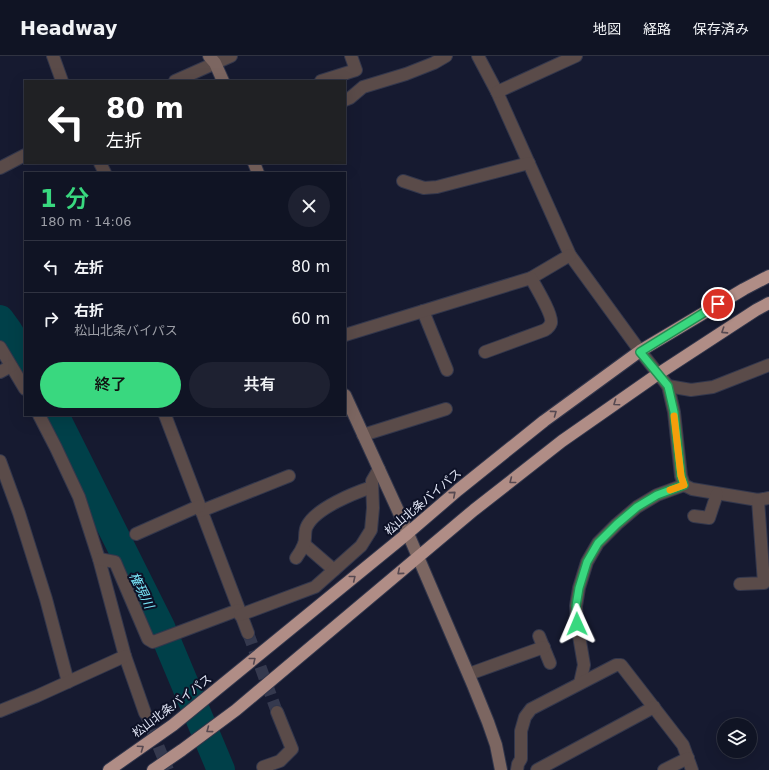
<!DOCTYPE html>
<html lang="ja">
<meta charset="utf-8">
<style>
body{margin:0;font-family:"DejaVu Sans","Noto Sans JP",sans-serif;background:#1e2131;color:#f1f3f6;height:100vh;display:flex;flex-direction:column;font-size:15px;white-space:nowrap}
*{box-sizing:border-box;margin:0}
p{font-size:13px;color:#9c9ea6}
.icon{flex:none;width:22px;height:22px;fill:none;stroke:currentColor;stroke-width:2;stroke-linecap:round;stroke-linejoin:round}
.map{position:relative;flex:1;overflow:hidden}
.panel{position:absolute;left:24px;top:116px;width:322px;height:244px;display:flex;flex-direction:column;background:#101424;border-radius:0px;box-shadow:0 4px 16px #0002,0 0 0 1px #303341}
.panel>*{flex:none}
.guide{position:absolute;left:24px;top:24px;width:322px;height:84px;border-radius:0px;box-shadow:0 4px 16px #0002,0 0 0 1px #303341;background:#202124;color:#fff;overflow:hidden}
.controls{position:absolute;left:717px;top:662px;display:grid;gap:8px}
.controls a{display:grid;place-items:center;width:40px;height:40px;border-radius:50%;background:#101424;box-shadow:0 4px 16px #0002,0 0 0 1px #303341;font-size:20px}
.pin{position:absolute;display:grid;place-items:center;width:34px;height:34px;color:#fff;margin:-17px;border:2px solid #fff;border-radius:50%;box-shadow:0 1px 4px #0007}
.me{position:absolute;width:44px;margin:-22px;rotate:359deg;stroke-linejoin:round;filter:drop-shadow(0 0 3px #0008)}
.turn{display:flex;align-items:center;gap:14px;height:84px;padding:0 16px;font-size:18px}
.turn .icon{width:52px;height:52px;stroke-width:2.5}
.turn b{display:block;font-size:28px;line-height:34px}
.round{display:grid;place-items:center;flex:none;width:42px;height:42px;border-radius:21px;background:#1e2131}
.head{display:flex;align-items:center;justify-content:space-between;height:68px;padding:0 16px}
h1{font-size:24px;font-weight:600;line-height:30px;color:#39d87f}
.button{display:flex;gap:8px;margin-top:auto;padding:8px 16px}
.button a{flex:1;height:46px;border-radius:24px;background:#39d87f;color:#111;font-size:16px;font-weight:600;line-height:46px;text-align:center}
.button a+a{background:#1e2131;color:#f1f3f6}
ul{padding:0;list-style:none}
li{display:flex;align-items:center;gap:12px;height:52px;padding:0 16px;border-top:1px solid #303341}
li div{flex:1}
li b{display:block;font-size:15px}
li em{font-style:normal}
header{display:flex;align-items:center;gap:24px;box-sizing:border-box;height:56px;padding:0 20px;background:#101424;border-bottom:1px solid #303341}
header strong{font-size:19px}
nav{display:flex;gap:22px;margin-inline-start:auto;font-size:14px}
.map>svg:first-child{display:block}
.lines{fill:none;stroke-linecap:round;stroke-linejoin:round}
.river{stroke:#004049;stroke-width:28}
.street-tunnel{stroke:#35394e;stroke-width:12;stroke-dasharray:12 6;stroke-linecap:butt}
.street-casing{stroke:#33374c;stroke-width:14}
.secondary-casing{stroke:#33374c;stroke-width:14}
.highway-casing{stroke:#33374c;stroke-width:14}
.street{stroke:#5a4b49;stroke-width:12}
.secondary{stroke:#7c6661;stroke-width:12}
.highway{stroke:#b08d86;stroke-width:12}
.oneway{stroke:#564951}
.route-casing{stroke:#258c53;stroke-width:10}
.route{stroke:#39d87f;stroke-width:7}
.slow{stroke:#f59e0b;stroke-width:7}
.labels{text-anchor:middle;stroke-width:4;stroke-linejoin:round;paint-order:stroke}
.street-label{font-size:12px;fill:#e3e7f7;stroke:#0d1126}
.water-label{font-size:13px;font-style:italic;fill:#7ae7fa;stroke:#0d1126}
</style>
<header>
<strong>Headway</strong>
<nav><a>地図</a><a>経路</a><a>保存済み</a></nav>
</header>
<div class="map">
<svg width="769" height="714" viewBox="0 0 769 714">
<rect width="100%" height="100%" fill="#161a30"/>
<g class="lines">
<g class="river">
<polyline points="0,263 8,274 25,302"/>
<polyline points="55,359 161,571 221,714"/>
</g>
<g class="street-tunnel">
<polyline points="248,577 277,656"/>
<polyline points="145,657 168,714"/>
</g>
<g class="street-casing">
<g id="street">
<polyline points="53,0 62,25"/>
<polyline points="478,0 497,36 570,199 640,295 668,330 674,356 681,420 684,429 692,433 758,444 769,442"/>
<polyline points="175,25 231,0"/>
<polyline points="321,25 356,14 351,0"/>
<polyline points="497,36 576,0"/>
<polyline points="345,44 350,42 363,31 406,18 434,7 446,0"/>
<polyline points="100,107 105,117"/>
<polyline points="0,112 25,99"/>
<polyline points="403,125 424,132 437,131 529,107"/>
<polyline points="423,255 447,314"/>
<polyline points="345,279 531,222 570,199"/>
<polyline points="0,291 25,333"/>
<path d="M485 296 545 274C548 272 550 270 551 267 553 259 536 231 531 222"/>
<polyline points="0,316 11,310"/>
<polyline points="668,330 691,334 713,331 769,309"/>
<polyline points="39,359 56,392 79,441 99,503 125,600 145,657"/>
<polyline points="165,359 248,577"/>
<polyline points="363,379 446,353"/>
<polyline points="0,405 19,457 46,543 68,626"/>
<polyline points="201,455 289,420"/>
<polyline points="694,460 709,462 717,438"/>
<polyline points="136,478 199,450"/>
<polyline points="304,488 334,514"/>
<path d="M296 502C299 498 302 493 304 488 306 483 304 475 307 470 316 452 354 437 372 431"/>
<polyline points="99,503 115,506 148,583 153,586 238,554"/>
<polyline points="740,528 764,527 758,444"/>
<polyline points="240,559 315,531 361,490 371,474 373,452 372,425 379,413"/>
<polyline points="539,580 550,607"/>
<polyline points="469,618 544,591"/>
<polyline points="580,627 584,609 577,568 576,550 579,532 587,506 598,487 617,468 637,451 657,439 684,429"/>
<polyline points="0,655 37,640 125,600"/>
<polyline points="263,711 280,705 292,693 277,656"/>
<polyline points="517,714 518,708 521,703 521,675 525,661 531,653 616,609 621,609 683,689 692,714"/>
<polyline points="537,714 654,651"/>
<polyline points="664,714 688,702"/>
</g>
</g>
<g class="secondary-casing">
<g id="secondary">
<polyline points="209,0 215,7 223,25"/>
<polyline points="254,107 258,117"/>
<polyline points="345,339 400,459 473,629 488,666 496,689 501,714"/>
</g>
</g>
<g class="highway-casing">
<g id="highway">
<polyline points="109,714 173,669 408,477 458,434 544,365 640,295 744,233 769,220"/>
<polyline points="153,714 182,694 236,654 474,454 562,385 658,318 756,254 769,247"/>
</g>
</g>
<use href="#street" class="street"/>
<use href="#secondary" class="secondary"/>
<use href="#highway" class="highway"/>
</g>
<defs><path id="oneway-chevron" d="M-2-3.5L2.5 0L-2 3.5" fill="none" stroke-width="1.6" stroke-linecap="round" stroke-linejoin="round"/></defs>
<g class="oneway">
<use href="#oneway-chevron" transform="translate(724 275) rotate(147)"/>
<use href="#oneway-chevron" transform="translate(616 347) rotate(145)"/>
<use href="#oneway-chevron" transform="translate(554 357) rotate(-36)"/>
<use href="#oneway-chevron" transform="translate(512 425) rotate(142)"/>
<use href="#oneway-chevron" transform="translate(453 438) rotate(-41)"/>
<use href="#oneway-chevron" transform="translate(400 516) rotate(140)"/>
<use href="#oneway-chevron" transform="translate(353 522) rotate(-39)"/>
<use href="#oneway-chevron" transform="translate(253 604) rotate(-39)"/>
<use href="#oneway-chevron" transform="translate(209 674) rotate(143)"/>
<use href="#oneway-chevron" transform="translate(141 692) rotate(-35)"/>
</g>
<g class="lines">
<g class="route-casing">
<polyline id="route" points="577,568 576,550 579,532 587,506 598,487 617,468 637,451 657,439 684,429 681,420 674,356 668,330 640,296 718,248"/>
</g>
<use href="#route" class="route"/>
<polyline class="slow" points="670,434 684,429 681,420 674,360"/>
</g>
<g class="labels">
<g class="street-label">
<text transform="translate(423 446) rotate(-40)" y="4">松山北条バイパス</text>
<text transform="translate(172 650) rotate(-37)" y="4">松山北条バイパス</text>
</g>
<g class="water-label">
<text transform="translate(142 534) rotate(64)" y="5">権現川</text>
</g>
</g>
</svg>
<div class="controls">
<a><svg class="icon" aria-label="layers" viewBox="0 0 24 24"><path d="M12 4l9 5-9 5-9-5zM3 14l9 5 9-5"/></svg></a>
</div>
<div class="pin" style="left:718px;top:248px;background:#d93025"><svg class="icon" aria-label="arrive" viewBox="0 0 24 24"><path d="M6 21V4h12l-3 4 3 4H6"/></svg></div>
<svg class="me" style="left:577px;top:568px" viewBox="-20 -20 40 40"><path d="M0-17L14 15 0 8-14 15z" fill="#39d87f" stroke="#fff" stroke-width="4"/></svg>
<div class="guide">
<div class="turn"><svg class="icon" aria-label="left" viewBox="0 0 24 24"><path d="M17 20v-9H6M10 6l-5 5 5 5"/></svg><div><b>80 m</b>左折</div></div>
</div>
<section class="panel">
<div class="head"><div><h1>1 分</h1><p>180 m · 14:06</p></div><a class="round"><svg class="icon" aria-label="close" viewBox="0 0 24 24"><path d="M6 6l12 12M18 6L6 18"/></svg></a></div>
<ul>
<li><svg class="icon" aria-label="left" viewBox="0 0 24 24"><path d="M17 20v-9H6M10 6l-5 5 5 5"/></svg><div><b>左折</b></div><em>80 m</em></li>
<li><svg class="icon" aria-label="right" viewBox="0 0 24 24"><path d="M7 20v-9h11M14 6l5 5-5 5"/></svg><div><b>右折</b><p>松山北条バイパス</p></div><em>60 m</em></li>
</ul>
<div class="button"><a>終了</a><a>共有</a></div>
</section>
</div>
